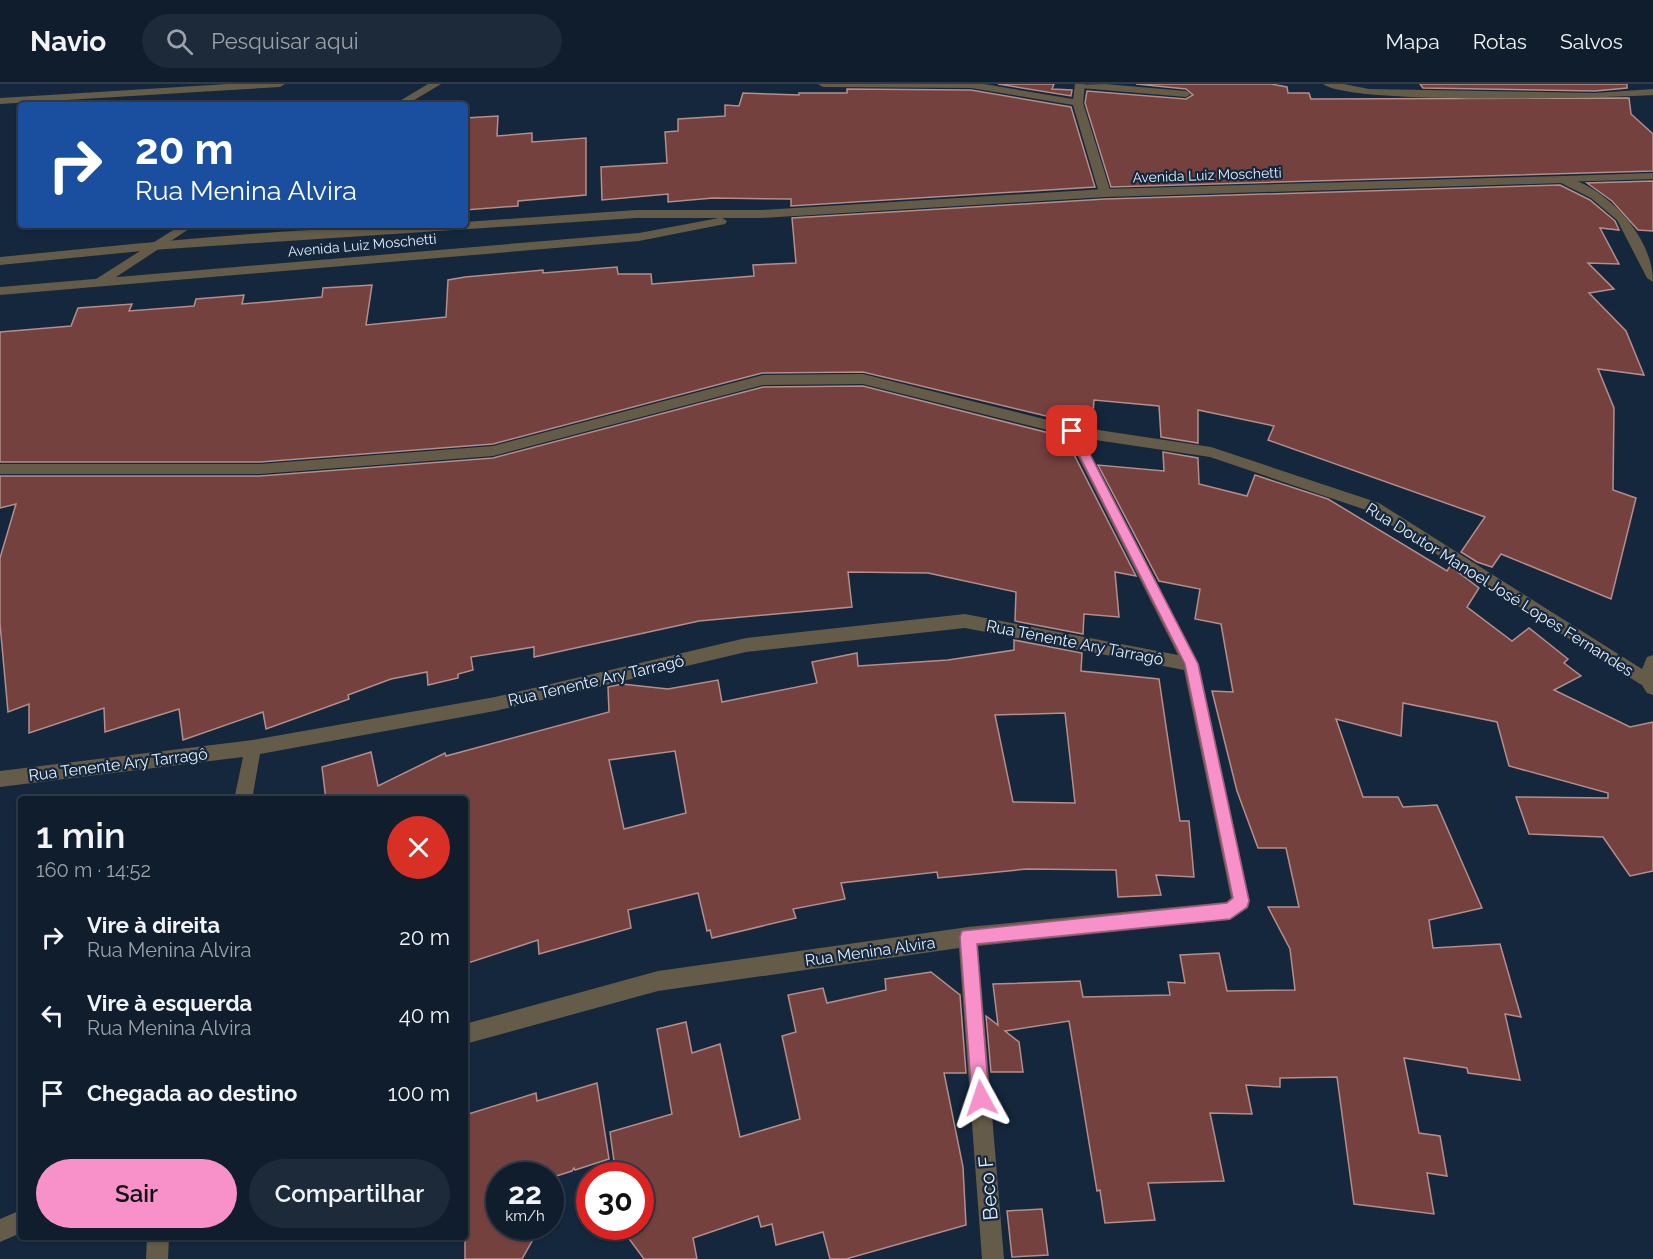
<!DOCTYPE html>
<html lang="pt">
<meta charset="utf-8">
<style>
body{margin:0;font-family:Raleway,sans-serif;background:#1d2a39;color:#f1f3f6;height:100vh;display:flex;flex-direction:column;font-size:22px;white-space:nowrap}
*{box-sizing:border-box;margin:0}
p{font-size:20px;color:#9ba2aa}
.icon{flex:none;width:33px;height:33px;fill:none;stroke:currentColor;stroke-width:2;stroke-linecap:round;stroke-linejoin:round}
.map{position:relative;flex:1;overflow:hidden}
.details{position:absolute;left:18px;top:712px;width:450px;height:444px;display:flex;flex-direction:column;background:#0f1d2d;border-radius:6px;box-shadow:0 2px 4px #0004,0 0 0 2px #2f3b49}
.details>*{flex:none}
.guide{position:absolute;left:18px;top:18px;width:450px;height:126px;border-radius:6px;box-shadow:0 2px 4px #0004,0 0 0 2px #2f3b49;background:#1a4fa0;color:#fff;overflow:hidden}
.speed{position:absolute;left:486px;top:1078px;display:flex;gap:12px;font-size:30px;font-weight:700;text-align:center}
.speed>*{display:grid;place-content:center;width:78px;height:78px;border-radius:50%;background:#0f1d2d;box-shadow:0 2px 4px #0004,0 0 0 2px #2f3b49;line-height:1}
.speed small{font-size:15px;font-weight:400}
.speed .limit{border:9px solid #d22;background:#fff;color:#111}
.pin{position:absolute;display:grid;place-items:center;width:51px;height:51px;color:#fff;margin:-26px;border-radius:12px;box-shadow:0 3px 9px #0006}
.me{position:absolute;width:66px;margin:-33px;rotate:355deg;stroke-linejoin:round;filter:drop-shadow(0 0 4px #0008)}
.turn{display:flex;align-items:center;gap:21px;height:126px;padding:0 18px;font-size:27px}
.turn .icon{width:78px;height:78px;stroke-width:2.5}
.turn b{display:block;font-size:42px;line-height:51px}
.round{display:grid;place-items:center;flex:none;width:63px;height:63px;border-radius:32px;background:#1d2a39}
.headline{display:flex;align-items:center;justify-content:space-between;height:102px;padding:0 18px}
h1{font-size:36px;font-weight:600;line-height:45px}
.button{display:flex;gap:12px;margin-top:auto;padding:12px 18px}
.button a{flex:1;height:69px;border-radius:36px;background:#f890ca;color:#111;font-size:24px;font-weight:600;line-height:69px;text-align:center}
.button a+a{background:#1d2a39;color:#f1f3f6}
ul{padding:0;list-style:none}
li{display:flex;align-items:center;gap:18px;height:78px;padding:0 18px}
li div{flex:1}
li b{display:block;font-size:22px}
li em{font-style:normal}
header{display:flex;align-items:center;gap:36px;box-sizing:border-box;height:84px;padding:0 30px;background:#0f1d2d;border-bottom:2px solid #2f3b49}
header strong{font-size:28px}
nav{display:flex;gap:33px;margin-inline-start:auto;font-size:21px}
.search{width:420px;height:54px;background:#1d2a39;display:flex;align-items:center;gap:15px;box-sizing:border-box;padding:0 21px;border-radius:33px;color:#9ba2aa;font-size:22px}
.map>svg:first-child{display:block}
.building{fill:#74413f;stroke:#b48e8b;stroke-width:1.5;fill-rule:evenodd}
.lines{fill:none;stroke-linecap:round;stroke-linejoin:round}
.service{fill:#645b48;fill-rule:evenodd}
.minor{fill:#645b48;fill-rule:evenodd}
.tertiary{fill:#645b48;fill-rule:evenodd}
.route{fill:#f890ca;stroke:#a15e83;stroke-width:1.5}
.labels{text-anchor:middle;stroke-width:4.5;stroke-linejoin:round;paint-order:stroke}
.far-street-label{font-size:14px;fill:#e2eefc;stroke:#14273c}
.street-label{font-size:16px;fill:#e2eefc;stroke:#14273c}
.near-street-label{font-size:20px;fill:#e2eefc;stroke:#14273c}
</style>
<header>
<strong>Navio</strong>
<div class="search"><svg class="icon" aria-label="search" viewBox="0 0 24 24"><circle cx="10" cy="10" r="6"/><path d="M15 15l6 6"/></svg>Pesquisar aqui</div>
<nav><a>Mapa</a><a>Rotas</a><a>Salvos</a></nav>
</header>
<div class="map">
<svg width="1653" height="1175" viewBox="0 0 1653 1175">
<rect width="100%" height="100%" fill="#14273c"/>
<g class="building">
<polygon points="998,0 1054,0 1052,5 1072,6 1071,12"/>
<polygon points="1136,0 1271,0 1287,3 1288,9 1309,9 1311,15 1629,14 1631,30 1653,50 1653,87 1111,103 1085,19 1087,7 1186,15 1193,11 1186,5"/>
<polygon points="1420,0 1627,0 1627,4 1595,7 1423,4"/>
<polygon points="847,5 971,6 1071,23 1095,103 791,122 791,115 713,114 668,118 668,110 602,116 601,83 667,79 665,48 678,47 678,35 725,32 725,21 739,22 743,9 799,11 799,9 847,9"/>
<polygon points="498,32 497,52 532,49 532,58 586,54 586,111 518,117 518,122 465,126 465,34"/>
<polygon points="1653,97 1653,147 1638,146 1612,117 1587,99"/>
<polygon points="1560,101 1590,116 1615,137 1619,146 1600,144 1619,180 1588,179 1614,205 1589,209 1626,247 1644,291 1598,285 1614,324 1613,406 1636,414 1611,515 1501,470 1492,483 1477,478 1461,468 1485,433 1268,356 1274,342 1198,326 1198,359 1161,353 1159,322 1094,316 1092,343 863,288 762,289 493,360 260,378 0,378 0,248 71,242 78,224 132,220 129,227 194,222 196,215 244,211 242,220 322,213 323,204 372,201 366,241 446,233 448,196 465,193 543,186 543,189 617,183 618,190 651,190 652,200 754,192 753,181 796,179 792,134 1105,115"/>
<polygon points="863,302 1065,353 1136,492 1115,488 1119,533 1084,530 1083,550 1015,537 1016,508 928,489 848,488 852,523 699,537 534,573 534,563 471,573 473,586 458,590 458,594 428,601 427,588 391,595 348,611 349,615 266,645 263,628 183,656 179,625 105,648 104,624 29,649 29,620 8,628 0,540 0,474 16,420 0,424 0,392 260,392 493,374 763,303"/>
<polygon points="1163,368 1198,374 1199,400 1247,412 1255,391 1328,415 1447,487 1450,482 1479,504 1467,523 1512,557 1529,544 1568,575 1564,579 1581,592 1554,606 1630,643 1653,638 1653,787 1630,792 1603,753 1529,750 1516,713 1608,714 1608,709 1509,682 1497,638 1403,619 1401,652 1336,635 1363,713 1398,713 1403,723 1437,721 1482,824 1429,836 1433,864 1500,860 1521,933 1505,930 1520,996 1468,989 1467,984 1404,974 1419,1049 1440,1052 1447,1092 1427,1089 1434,1130 1354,1120 1337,993 1280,994 1280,1003 1246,1001 1252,1030 1210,1029 1224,1097 1148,1099 1155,1136 1105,1139 1100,1106 1097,1107 1069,937 1005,947 1019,958 1023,988 991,988 986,932 998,941 993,900 1080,897 1083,913 1170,911 1168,898 1185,899 1180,871 1219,869 1227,907 1295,906 1290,865 1268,823 1299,823 1286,764 1258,764 1237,707 1212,607 1233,608 1221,540 1195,535 1200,505 1159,497 1098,381 1164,387"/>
<path d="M1014 556 1082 569 1081 587 1159 595 1180 737H1189L1194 793 1156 791 1161 811 1118 813 1116 786 1027 785 938 794 937 788 841 799 845 815 793 825 796 834 712 854 710 846 707 847 698 809 628 826 631 844 539 870 538 856 465 880V716H326L322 683 371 668 378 702 445 669 446 672 609 628 608 603 622 600 668 605 718 596 722 618 817 599 812 578 857 569 858 582 948 576 1014 566ZM1065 629 1075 719 1013 718 995 631ZM675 667 686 729 624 745 609 676Z"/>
<polygon points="931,888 960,911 966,989 944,989 963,1083 966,1141 846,1175 830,1175 823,1148 776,1161 772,1140 761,1143 758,1132 693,1154 697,1175 644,1175 624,1148 640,1143 640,1092 616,1092 610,1048 672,1030 657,945 686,938 692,969 720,960 740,1053 800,1035 782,952 796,948 788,911 823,904 827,919 886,906 885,895"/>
<polygon points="597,999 609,1075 575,1086 574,1084 572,1087 550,1094 550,1092 500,1092 500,1143 540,1143 522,1175 465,1175 465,1031 536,1009 537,1017"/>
<polygon points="1042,1125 1048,1171 1012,1173 1007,1127"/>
</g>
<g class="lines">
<g class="service">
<polygon points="1105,0 1186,7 1191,10 1186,13 1080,4 1075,1"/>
<polygon points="21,1126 21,1149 0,1158 0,1135"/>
<polygon points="147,1154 169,1154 168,1175 146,1175"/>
</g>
<g class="minor">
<polygon points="228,0 285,0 280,3 0,20 0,14"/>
<polygon points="428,0 441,0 406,21 393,21"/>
<polygon points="818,0 984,0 1073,15 1075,0 1085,0 1083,19 1111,109 1105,113 1099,109 1073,21 971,4 823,3"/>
<path d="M1323 0H1344L1369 5 1595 9 1653 5V11C1606 14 1349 21 1323 0Z"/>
<polygon points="1653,89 1653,95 1563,98 1557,95 1563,92"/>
<polygon points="181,141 195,141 104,201 96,201 96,195"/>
<polygon points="863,290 1072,342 1211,363 1379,419 1653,592 1652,600 1646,602 1640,600 1369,427 1210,373 1082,354 1199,580 1250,817 1248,824 1230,836 978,862 1004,1175 982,1175 959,864 658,907 465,960 465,940 658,887 968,843 1226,818 1231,814 1184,586 965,544 746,568 495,627 260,670 252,716 234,716 243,673 0,703 0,687 253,656 495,613 746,554 965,530 1178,571 1067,351 863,300 763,301 493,372 260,390 0,390 0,380 260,380 493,362 763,291"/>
</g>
<g class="tertiary">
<path d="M1563 92C1606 103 1653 152 1653 198L1647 194 1617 136 1591 114 1561 99 1105 113 761 134H722L727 137 725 140 639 157 0 211V203L639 149 719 134H636L152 166 0 181V173C154 158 310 141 465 141V138L636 126H761L1105 105Z"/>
<polygon points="1653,571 1653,611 1647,609 1638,595 1647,573"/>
</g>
</g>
<polygon class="route" points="1072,342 1078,347 1198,580 1249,817 1247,823 1230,835 977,860 989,1014 987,1020 981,1023 975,1020 972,1014 960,853 962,847 1227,819 1233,814 1185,580 1067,347"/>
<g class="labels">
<g class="far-street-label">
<text transform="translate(1207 91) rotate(-2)" y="5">Avenida Luiz Moschetti</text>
<text transform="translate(362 161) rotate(-5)" y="5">Avenida Luiz Moschetti</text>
</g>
<g class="street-label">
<text transform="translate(1500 505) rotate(32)" y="6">Rua Doutor Manoel José Lopes Fernandes</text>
<text transform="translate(1075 558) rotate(11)" y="6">Rua Tenente Ary Tarragô</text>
<text transform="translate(596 596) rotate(-13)" y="6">Rua Tenente Ary Tarragô</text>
<text transform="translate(118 680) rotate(-7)" y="6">Rua Tenente Ary Tarragô</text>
<text transform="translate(870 867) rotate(-8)" y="6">Rua Menina Alvira</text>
</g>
<g class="near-street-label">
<text transform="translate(988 1104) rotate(-95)" y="7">Beco F</text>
</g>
</g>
</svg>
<div class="speed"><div>22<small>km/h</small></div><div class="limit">30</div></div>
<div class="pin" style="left:1072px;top:347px;background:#d93025"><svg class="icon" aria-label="arrive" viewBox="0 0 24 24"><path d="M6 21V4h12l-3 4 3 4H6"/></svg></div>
<svg class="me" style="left:981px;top:1014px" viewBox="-20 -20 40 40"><path d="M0-17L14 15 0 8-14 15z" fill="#f890ca" stroke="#fff" stroke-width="4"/></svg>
<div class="guide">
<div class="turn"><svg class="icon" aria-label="right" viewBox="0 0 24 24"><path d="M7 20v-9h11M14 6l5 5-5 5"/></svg><div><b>20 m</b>Rua Menina Alvira</div></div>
</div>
<section class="details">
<div class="headline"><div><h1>1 min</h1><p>160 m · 14:52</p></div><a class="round" style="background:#d93025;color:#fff"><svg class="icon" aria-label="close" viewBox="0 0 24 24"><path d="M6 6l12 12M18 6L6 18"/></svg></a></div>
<ul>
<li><svg class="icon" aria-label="right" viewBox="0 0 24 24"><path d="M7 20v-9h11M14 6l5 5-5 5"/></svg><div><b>Vire à direita</b><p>Rua Menina Alvira</p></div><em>20 m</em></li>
<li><svg class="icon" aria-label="left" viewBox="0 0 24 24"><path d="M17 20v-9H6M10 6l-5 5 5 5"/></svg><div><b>Vire à esquerda</b><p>Rua Menina Alvira</p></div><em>40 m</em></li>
<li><svg class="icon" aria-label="arrive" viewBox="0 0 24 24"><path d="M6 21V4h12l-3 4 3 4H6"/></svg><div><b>Chegada ao destino</b></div><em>100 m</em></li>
</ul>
<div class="button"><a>Sair</a><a>Compartilhar</a></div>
</section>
</div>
